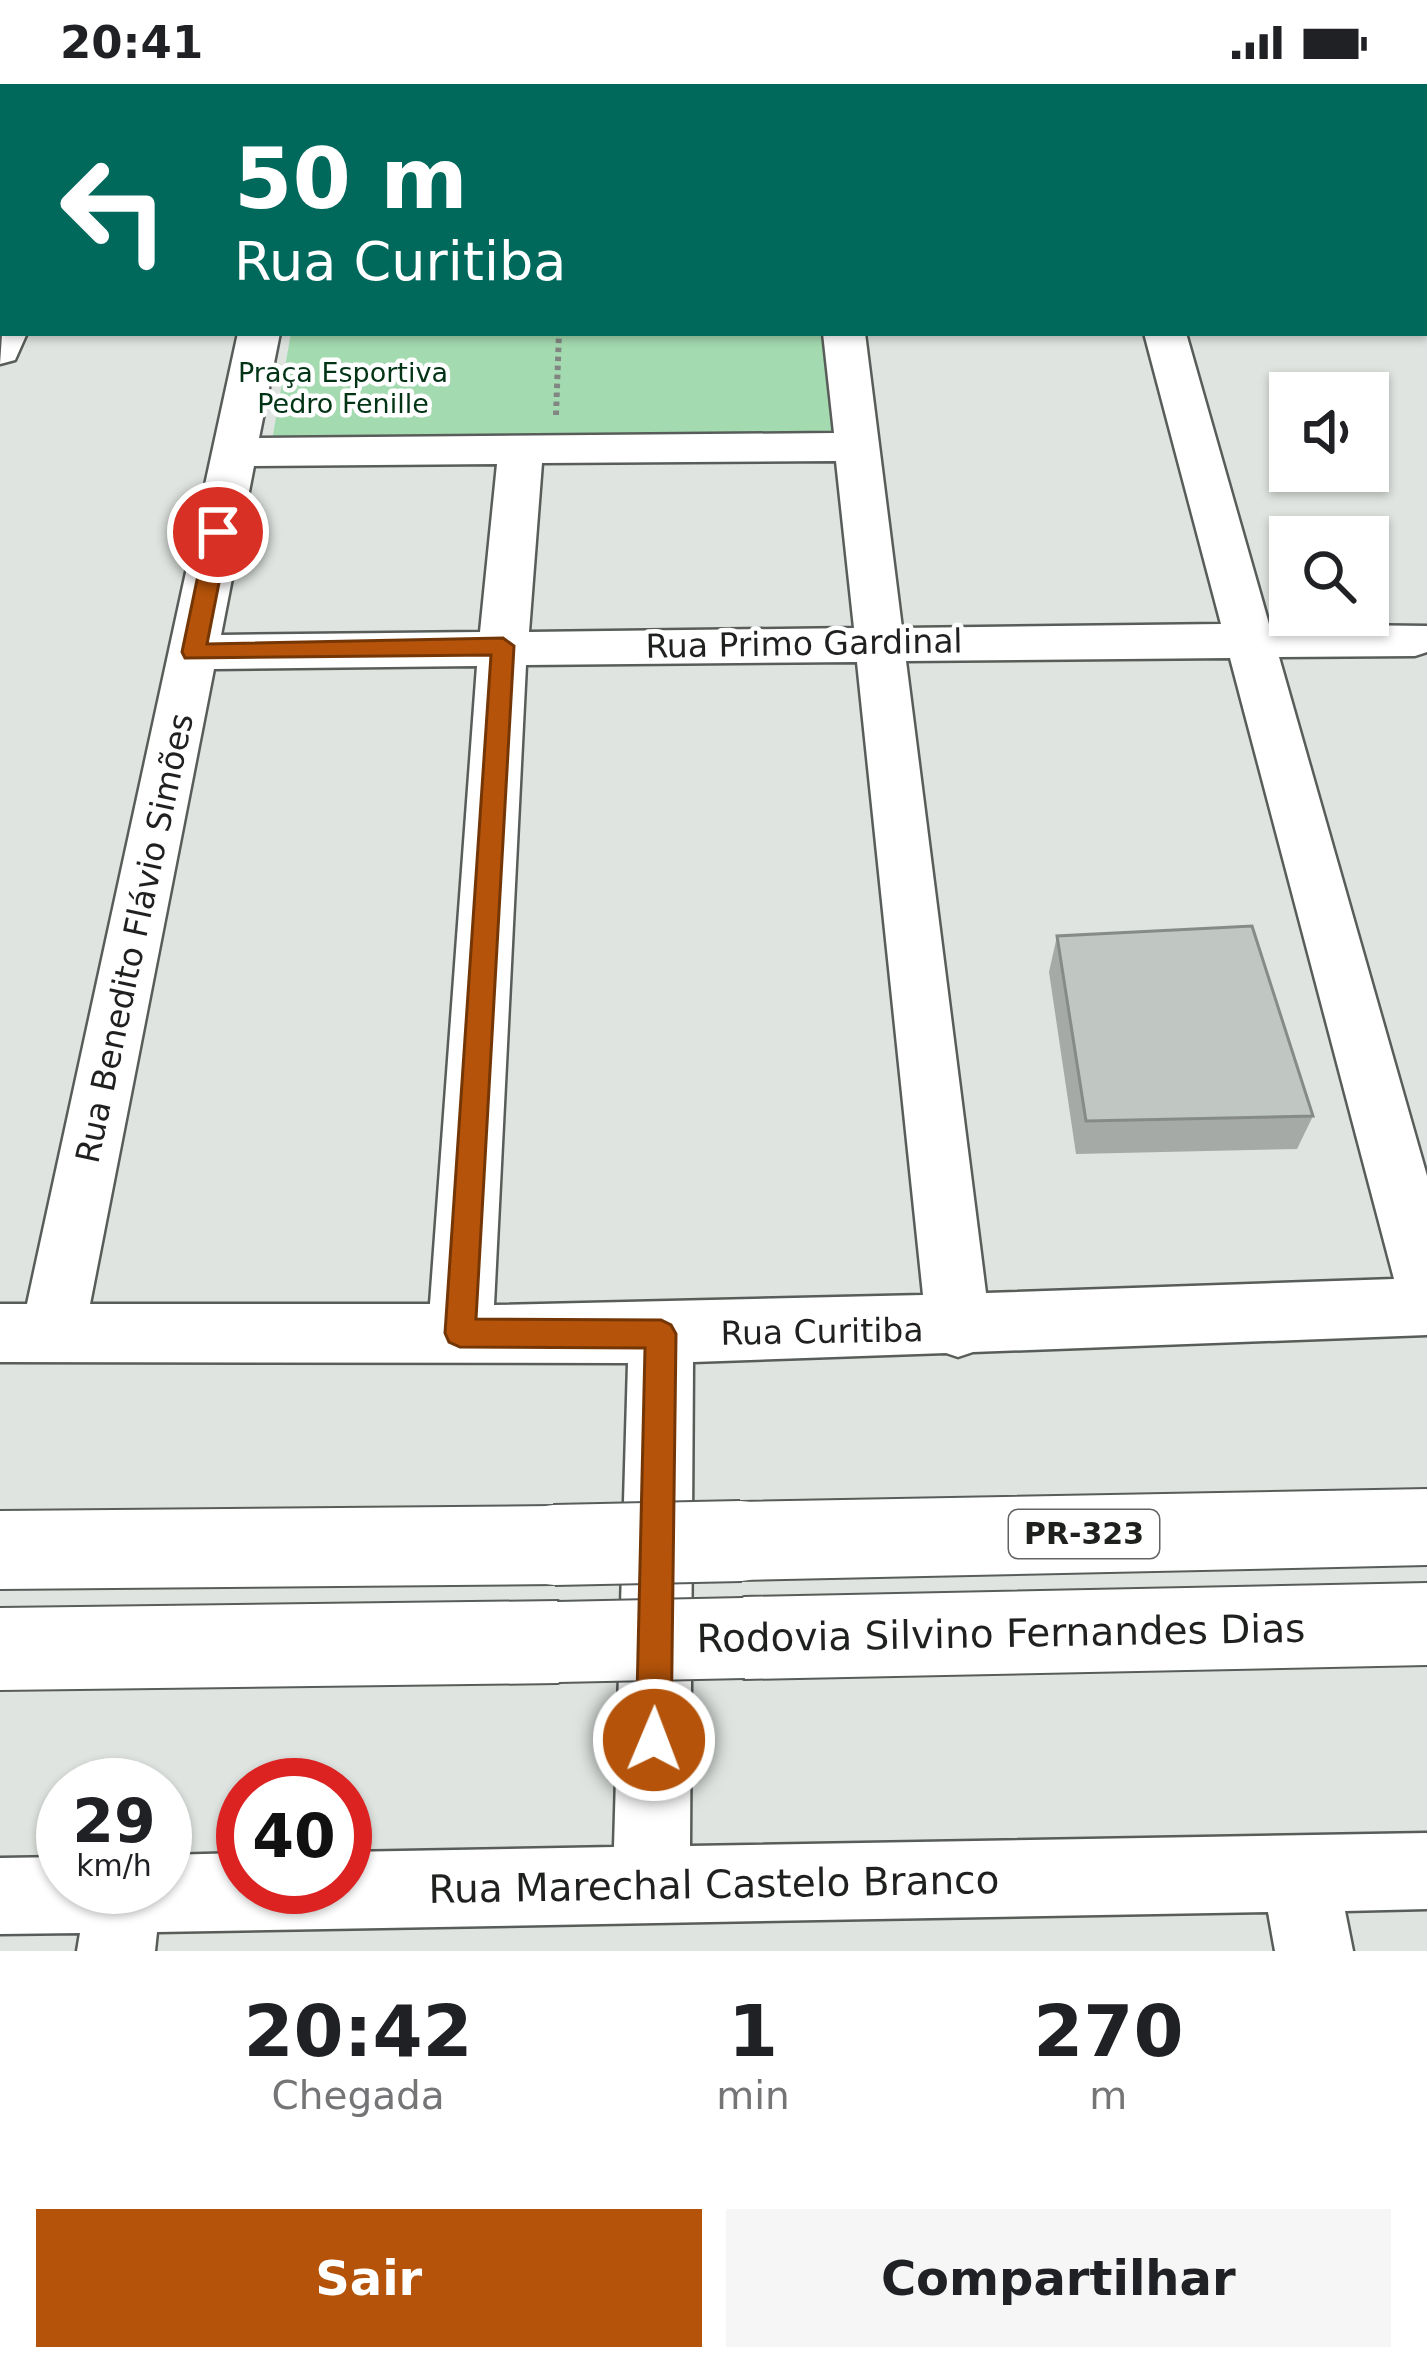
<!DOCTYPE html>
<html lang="pt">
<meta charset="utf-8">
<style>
body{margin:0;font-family:"DejaVu Sans",sans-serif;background:#f6f6f6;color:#202124;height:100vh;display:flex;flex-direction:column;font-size:45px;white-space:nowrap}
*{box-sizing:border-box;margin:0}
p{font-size:39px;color:#757577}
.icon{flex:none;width:66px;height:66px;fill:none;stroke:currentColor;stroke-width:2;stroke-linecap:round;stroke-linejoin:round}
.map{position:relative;height:1867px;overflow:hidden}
.side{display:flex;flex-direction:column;background:#fff;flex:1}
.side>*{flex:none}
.banner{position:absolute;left:0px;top:0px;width:1428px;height:252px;box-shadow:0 3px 9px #0004;background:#00695c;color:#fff;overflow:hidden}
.tools{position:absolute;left:1269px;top:288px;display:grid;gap:24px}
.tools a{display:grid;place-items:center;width:120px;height:120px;border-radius:0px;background:#fff;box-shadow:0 3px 9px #0004;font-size:60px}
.speed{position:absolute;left:36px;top:1674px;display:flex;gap:24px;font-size:60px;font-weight:700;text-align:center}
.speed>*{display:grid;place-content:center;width:156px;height:156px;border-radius:50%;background:#fff;box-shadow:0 3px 9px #0004;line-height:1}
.speed small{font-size:30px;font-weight:400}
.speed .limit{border:18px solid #d22;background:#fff;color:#111}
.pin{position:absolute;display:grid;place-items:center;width:102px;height:102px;color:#fff;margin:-51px;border:6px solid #fff;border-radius:50%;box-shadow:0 3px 12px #0007}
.me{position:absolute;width:132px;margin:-66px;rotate:1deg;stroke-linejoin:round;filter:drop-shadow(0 0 9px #0008)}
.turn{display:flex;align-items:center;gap:42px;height:252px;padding:0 36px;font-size:54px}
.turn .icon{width:156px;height:156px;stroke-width:2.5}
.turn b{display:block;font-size:84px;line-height:102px}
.eta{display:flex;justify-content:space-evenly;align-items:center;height:204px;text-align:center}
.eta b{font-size:72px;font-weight:700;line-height:84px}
.action{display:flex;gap:24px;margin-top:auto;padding:24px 36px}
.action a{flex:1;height:138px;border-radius:0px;background:#b45309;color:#fff;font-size:48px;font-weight:700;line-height:138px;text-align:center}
.action a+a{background:#f6f6f6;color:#202124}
.status{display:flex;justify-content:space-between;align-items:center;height:84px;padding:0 60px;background:#fff;direction:ltr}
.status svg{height:33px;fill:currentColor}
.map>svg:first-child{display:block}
.green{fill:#a4dab0}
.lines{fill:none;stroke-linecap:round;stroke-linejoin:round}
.minor-casing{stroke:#585d59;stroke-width:5}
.highway-casing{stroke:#585d59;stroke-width:4}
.path{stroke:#828683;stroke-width:6;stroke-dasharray:4.5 4.5;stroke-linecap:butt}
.minor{fill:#fff;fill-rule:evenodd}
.highway{fill:#fff;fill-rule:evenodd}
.highway-bridge-casing{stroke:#585d59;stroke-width:84;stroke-linecap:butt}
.highway-bridge{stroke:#fff;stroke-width:80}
.wall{fill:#a5aaa6}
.building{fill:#c0c6c1;stroke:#868b87;stroke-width:3}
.route{fill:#b45309;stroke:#753606;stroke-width:3}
.labels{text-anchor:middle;stroke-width:9;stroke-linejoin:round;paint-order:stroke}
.far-park-label{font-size:27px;fill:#013315;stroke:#fff}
.shield{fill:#fff;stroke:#626462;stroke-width:3}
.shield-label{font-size:30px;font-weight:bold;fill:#1f211f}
.street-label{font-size:33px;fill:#1f211f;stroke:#fff}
.near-street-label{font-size:39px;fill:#1f211f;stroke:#fff}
</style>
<div class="status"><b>20:41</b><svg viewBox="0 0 49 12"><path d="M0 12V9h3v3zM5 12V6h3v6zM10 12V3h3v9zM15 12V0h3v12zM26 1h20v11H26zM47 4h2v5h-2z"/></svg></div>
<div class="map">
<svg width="1427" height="1867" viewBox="0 0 1427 1867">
<rect width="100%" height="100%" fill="#dfe4e0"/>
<polygon class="green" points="291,249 830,249 842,354 271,362"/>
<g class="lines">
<g class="minor-casing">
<g id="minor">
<rect x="527" y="0" width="36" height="3"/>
<rect x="797" y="0" width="36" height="3"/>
<polygon points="1072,0 1108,0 1109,3 1073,3"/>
<polygon points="3,237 3,249 27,249 15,276 0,280"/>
<path d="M238 249H280L259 354 834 349 823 249H865L902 544 1221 540 1144 249H1186L1269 540 1427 542V568L1415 572 1279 573 1427 1092V1251L973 1268 958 1273 946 1269 693 1278 690 1762 1427 1749V1825L1345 1827 1353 1867H1275L1268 1828 157 1848 155 1867H77L80 1849 0 1850V1774L63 1773V1803H165V1771L243 1769V1803H345V1768L614 1763 628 1279 0 1278V1220H27ZM836 377 854 544 529 548 542 379ZM497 380 480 548 221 551 254 382ZM1230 574 1394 1195 986 1209 906 577ZM857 578 923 1211 494 1221 526 581ZM477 582 430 1220H90L214 585Z"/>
</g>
</g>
<g class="highway-casing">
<g id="highway">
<polygon points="1427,1405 1427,1481 741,1496 713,1484 701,1457 713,1430 741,1418"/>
<polygon points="554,1422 582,1433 594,1461 582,1489 554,1500 0,1505 0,1427"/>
<polygon points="1427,1499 1427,1581 744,1595 715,1583 703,1554 715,1525 744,1513"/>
<polygon points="558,1517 587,1529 599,1558 587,1587 558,1599 0,1606 0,1524"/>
</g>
</g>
<polyline class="path" points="556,331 559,249"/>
<use href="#minor" class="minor"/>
<use href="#highway" class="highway"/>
<g class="highway-bridge-casing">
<g id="highway-bridge">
<polyline points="554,1461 741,1457"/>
<polyline points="558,1558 744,1554"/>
</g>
</g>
<use href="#highway-bridge" class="highway-bridge"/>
</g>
<polygon class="wall" points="1057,852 1313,1032 1297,1065 1076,1070 1049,888"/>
<polygon class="building" points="1252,842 1313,1032 1086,1037 1057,852"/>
<polygon class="route" points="218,441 229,448 207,560 503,554 514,562 476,1235 661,1236 671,1241 676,1250 671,1656 666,1668 654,1674 641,1668 636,1656 645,1264 460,1263 449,1258 445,1249 491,571 185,574 182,568 207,448"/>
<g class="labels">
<g class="far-park-label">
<text x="343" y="298">Praça Esportiva<tspan x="343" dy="31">Pedro Fenille</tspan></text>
</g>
<rect class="shield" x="1009" y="1426" width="150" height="48" rx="9"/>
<g class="shield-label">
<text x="1084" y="1460">PR-323</text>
</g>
<g class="street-label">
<text transform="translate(804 559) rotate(-1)" y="12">Rua Primo Gardinal</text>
<text transform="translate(134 854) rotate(-78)" y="12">Rua Benedito Flávio Simões</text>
<text transform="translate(822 1247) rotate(-1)" y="12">Rua Curitiba</text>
</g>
<g class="near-street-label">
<text transform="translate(1001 1549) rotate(-1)" y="14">Rodovia Silvino Fernandes Dias</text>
<text transform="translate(714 1800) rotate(-1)" y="14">Rua Marechal Castelo Branco</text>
</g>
</g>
</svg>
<div class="tools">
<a><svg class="icon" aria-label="sound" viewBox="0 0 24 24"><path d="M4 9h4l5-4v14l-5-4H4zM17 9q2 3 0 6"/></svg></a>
<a><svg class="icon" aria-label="search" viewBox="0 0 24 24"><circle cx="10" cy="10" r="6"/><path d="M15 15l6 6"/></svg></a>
</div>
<div class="speed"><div>29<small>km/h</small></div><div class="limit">40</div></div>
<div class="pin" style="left:218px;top:448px;background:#d93025"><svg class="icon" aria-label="arrive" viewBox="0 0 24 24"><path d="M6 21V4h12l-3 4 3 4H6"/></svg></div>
<svg class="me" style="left:654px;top:1656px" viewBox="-20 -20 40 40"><circle r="17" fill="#b45309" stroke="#fff" stroke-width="3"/><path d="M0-11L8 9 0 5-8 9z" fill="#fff"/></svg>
<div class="banner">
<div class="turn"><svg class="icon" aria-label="left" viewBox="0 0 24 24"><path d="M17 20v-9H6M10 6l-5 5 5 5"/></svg><div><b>50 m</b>Rua Curitiba</div></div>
</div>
</div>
<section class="side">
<div class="eta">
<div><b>20:42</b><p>Chegada</p></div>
<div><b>1</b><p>min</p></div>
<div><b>270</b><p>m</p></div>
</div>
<div class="action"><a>Sair</a><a>Compartilhar</a></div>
</section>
